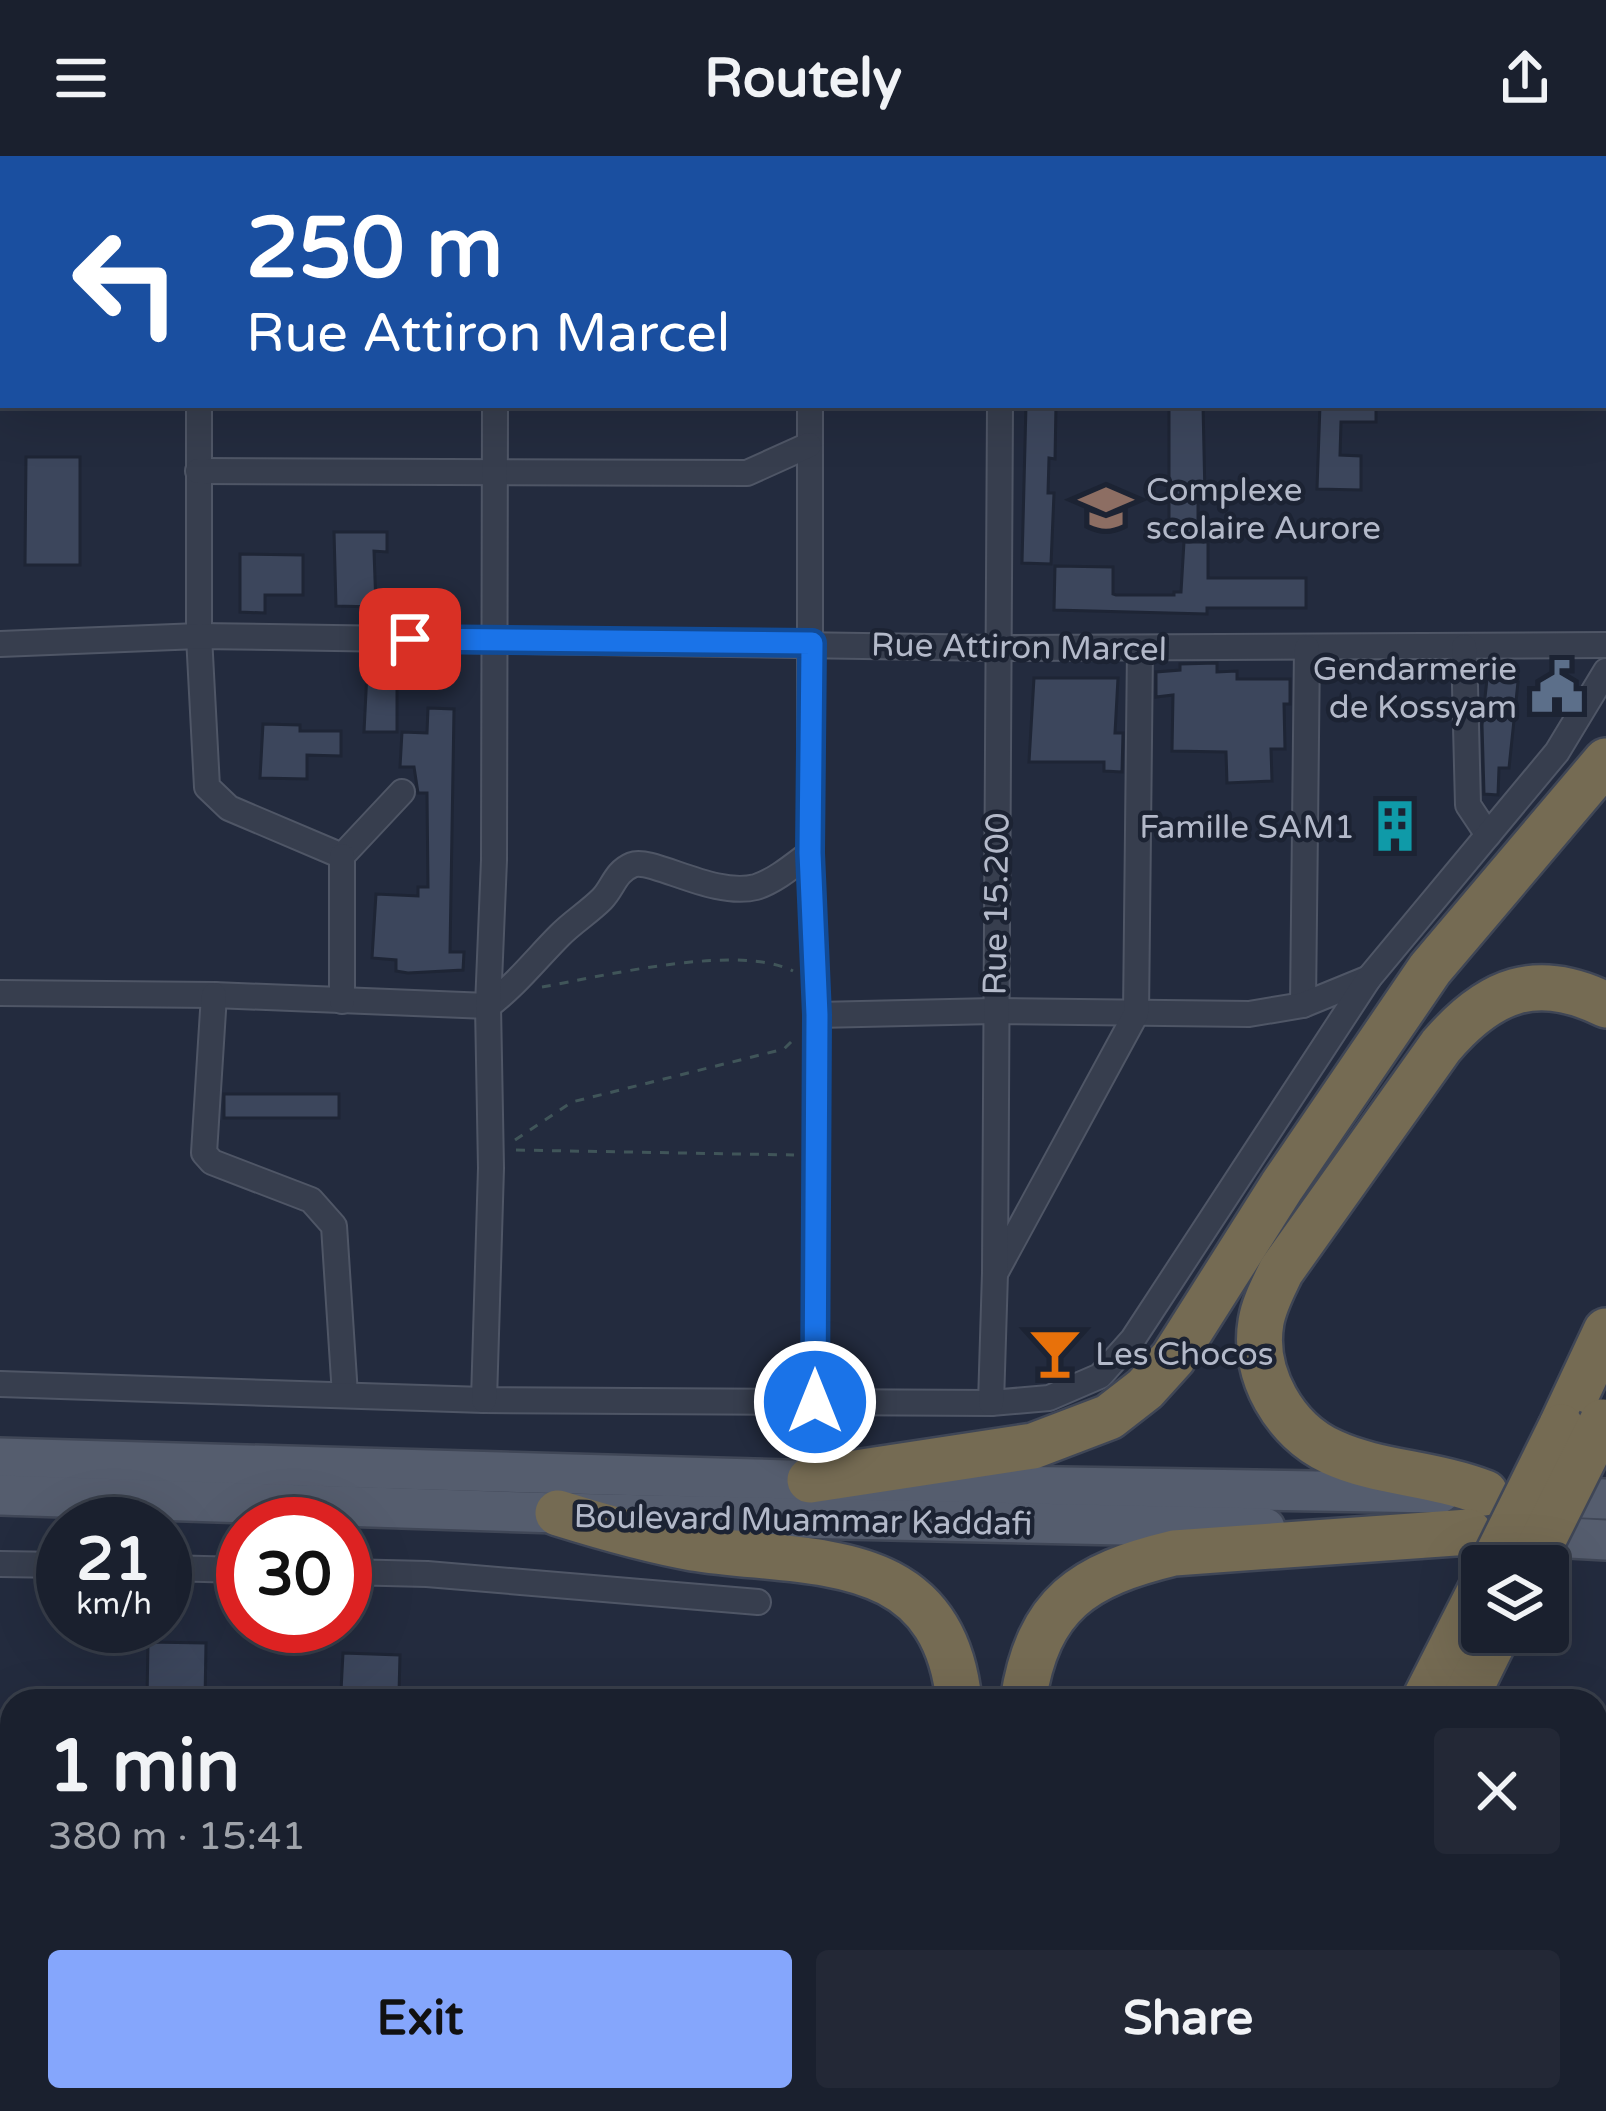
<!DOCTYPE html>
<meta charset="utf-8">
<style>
body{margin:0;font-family:"Varela Round",sans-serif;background:#232836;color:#f1f3f6;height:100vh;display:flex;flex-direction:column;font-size:45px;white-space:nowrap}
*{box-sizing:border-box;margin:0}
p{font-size:39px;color:#9fa3aa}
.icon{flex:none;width:66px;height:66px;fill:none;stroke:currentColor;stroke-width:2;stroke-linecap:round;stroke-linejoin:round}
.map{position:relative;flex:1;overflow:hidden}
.side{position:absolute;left:0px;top:1533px;width:1608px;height:423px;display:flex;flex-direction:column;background:#1a202e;border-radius:36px 36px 0 0;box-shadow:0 12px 48px #0002,0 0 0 3px #383e4a}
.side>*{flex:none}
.guide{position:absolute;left:0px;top:0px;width:1608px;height:252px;box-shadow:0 12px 48px #0002,0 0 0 3px #383e4a;background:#1a4fa0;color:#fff;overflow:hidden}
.buttons{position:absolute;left:1461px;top:1389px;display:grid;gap:24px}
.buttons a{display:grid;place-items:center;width:108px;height:108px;border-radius:12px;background:#1a202e;box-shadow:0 12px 48px #0002,0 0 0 3px #383e4a;font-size:60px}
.speed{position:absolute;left:36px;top:1341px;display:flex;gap:24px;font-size:60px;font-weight:700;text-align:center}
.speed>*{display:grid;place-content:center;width:156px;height:156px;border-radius:50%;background:#1a202e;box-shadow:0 12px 48px #0002,0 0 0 3px #383e4a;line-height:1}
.speed small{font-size:30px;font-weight:400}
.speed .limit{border:18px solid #d22;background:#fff;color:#111}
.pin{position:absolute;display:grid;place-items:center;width:102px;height:102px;color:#fff;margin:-51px;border-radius:24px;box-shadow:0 6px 18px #0006}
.me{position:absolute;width:132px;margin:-66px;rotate:0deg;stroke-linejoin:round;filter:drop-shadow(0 0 9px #0008)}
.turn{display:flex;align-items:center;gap:42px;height:252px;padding:0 48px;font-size:54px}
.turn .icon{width:156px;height:156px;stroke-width:2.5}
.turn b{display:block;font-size:84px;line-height:102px}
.round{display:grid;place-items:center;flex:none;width:126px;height:126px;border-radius:12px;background:#232836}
.head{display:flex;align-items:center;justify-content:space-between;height:204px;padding:0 48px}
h1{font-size:72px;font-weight:700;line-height:90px}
.cta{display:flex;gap:24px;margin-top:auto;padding:24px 48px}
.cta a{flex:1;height:138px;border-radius:12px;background:#85a6fc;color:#111;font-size:48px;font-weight:700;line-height:138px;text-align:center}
.cta a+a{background:#232836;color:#f1f3f6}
header{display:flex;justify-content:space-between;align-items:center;height:156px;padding:0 48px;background:#1a202e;font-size:54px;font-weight:700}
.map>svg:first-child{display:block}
.building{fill:#3c465c;stroke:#1e2535;stroke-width:3}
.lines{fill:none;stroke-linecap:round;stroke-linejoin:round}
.street-casing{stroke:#4f5666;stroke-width:28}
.primary-casing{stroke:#404757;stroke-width:44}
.highway-casing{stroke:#3f4656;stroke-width:50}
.path{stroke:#405559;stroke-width:3;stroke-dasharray:9 9;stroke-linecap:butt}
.street{stroke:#373e4e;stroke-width:24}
.primary{stroke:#555d6e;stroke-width:39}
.highway{stroke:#756b53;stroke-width:45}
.highway-bridge-casing{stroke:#3f4656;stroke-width:50;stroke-linecap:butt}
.highway-bridge{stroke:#756b53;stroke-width:45}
.route-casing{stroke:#114b97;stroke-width:30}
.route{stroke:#1a73e8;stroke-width:21}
.labels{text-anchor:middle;stroke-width:9;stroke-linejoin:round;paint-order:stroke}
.poi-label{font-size:33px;fill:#b3b9c9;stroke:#1c2333;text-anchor:start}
.street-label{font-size:33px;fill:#b3b9c9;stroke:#1c2333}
</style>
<header><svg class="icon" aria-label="menu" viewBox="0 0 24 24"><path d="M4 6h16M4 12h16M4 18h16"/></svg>Routely<svg class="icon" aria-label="share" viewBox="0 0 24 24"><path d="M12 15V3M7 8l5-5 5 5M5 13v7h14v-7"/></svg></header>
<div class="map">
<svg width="1606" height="1955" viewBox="0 0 1606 1955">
<rect width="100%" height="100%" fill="#232b3e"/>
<g class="building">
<polygon points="1026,249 1056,249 1055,303 1049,302 1048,337 1054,337 1051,408 1022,407"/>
<polygon points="1169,249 1203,249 1205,341 1198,341 1198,385 1169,385"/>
<polygon points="1320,249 1376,249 1376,266 1341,266 1340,299 1361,300 1361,334 1317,333"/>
<polygon points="26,301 80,301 80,409 25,409"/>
<polygon points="334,376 387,376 387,396 374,395 376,451 336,450"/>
<polygon points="1184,386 1208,386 1208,422 1306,422 1306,452 1207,452 1207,458 1054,454 1055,410 1113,411 1113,438 1116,439 1174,439 1174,436 1181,436"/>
<polygon points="240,398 303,399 303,439 265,439 265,457 240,456"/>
<polygon points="1217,507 1217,516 1237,515 1237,523 1290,523 1290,548 1284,548 1285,593 1271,593 1272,625 1227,627 1226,596 1172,595 1173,539 1156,541 1156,516 1180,514 1180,508"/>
<polygon points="367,516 397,516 397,576 364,576"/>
<polygon points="1034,522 1118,522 1115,577 1123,577 1122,616 1104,615 1104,606 1029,606"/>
<polygon points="1487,523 1518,526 1509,612 1499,612 1498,639 1484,638 1482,569"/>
<polygon points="428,552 454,553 450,796 464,796 463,814 408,817 396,815 396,804 372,802 376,738 418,740 418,731 428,731 427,637 418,637 414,611 400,611 402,576 427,577"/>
<polygon points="263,568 300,569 300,575 341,575 341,600 307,599 307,623 260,622"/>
<rect x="224" y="938" width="115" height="24"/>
<polygon points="148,1486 206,1487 205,1545 147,1545"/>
<polygon points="343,1497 400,1499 399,1537 341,1535"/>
</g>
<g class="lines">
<g class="street-casing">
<g id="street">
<polyline points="705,0 739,3"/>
<polyline points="1371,0 1371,3"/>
<polyline points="1508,0 1589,3"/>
<polyline points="205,3 205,0"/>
<polyline points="503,3 503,0"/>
<polyline points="813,3 813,0"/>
<polyline points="962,3 981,0"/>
<polyline points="1225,3 1225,0"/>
<polyline points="0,166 3,166"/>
<polyline points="1605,177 1606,177"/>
<polyline points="199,249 199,480 207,631 229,652 342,700 402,636"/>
<polyline points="810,249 810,697 817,859 815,1246"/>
<polyline points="198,315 747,317 809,289"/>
<polyline points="0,488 199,480 998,492 1606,489"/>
<polyline points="1464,491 1468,649 1488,679"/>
<path d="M0 837 214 839 488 850C516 829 536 803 560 779 573 766 589 756 602 743 613 732 615 716 632 709 652 701 713 742 756 731 775 725 794 709 810 697"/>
<polyline points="214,839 204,997 212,1006 311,1044 334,1070 345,1239"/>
<polyline points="342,845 342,700"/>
<polyline points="1303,849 1307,492"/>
<polyline points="817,859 994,855 1249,858 1303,849 1369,822"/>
<polyline points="997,1114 1136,858 1140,492"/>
<polyline points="0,1228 484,1244 991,1247 1049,1242 1100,1220 1133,1183 1369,822 1557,596 1606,515"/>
<polyline points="484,1244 491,1012 488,850 494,704 495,249"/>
<polyline points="991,1247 995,1117 1000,249"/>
<polyline points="0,1408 63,1409"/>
<polyline points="165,1412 243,1414"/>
<polyline points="345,1416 427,1418 758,1446"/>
<polyline points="0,1680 12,1680"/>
<polyline points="1510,1944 1518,1955"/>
<polyline points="194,1955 194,1944"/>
<polyline points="401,1955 409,1944"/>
<polyline points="618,1955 623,1944"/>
<polyline points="916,1955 917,1944"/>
</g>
</g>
<g class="primary-casing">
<g id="primary">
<polyline points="0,1302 1002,1330 1440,1337"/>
<polyline points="0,1339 558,1357 1265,1372"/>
<polyline points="1535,1340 1606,1343"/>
<polyline points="1516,1379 1606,1384"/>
</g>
</g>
<g class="highway-casing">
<g id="highway">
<polyline points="1561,1271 1606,1175"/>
<polyline points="810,1324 1033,1290 1109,1261 1145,1233 1173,1202 1282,1030 1430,813 1606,605"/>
<path d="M1485 1337C1434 1317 1377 1317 1332 1296 1285 1275 1252 1218 1261 1166 1264 1148 1273 1132 1281 1115L1441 890C1489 834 1536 814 1606 849"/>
<path d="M558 1357C603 1371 647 1384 693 1392 807 1410 943 1388 959 1545"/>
<path d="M1023 1545C1038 1447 1083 1419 1174 1397L1469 1376"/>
<polyline points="1424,1545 1482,1431"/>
<polyline points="1464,1545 1498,1476"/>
<polyline points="1596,1784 1606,1787"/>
<polyline points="1596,1861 1606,1861"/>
<polyline points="959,1955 959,1944"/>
<polyline points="1160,1955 1170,1944"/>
<polyline points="1203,1955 1212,1944"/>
<polyline points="1282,1955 1298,1944"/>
</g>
</g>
<g class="path">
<path d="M542 831C604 820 738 787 793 815"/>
<polyline points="515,984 572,946 784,893 795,882"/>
<polyline points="516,994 794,999"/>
</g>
<use href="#street" class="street"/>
<use href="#primary" class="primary"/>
<use href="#highway" class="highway"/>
<g class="highway-bridge-casing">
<g id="highway-bridge">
<polyline points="1492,1410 1561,1271"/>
<polyline points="1530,1410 1602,1266"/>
</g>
</g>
<use href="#highway-bridge" class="highway-bridge"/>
</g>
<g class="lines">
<g class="route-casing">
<polyline id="route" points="410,483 812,487 810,697 817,859 815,1246"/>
</g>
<use href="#route" class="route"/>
</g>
<defs>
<g id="school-bare" transform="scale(4.14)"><path d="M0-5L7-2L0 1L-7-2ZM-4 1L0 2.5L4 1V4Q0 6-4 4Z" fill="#8d6e63" stroke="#1c2333" stroke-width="2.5" paint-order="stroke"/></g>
<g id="civic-bare" transform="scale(4.14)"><path d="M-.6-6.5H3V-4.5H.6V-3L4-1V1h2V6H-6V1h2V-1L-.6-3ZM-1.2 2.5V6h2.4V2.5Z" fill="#5c6f8a" stroke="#1c2333" stroke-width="2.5" paint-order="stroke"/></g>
<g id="building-bare" transform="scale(4.14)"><path d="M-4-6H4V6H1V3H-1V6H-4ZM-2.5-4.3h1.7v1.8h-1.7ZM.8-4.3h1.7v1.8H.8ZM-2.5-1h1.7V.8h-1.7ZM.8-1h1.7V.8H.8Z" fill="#0f9aa8" stroke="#1c2333" stroke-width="2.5" paint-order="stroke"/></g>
<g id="bar-bare" transform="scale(4.14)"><path d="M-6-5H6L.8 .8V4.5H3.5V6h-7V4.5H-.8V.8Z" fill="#e8710a" stroke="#1c2333" stroke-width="2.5" paint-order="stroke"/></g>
</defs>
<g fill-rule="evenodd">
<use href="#school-bare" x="1106" y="352"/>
<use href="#civic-bare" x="1557" y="531"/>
<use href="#building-bare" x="1395" y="670"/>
<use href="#bar-bare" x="1055" y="1197"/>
</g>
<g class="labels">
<g class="poi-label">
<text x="1146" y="345">Complexe<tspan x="1146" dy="38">scolaire Aurore</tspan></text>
<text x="1517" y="524" text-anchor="end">Gendarmerie<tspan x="1517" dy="38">de Kossyam</tspan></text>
<text x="1355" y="682" text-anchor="end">Famille SAM1</text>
<text x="1095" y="1209">Les Chocos</text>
</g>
<g class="street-label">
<text transform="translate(1019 490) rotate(1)" y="12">Rue Attiron Marcel</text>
<text transform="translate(995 748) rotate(-89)" y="12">Rue 15.200</text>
<text transform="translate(803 1363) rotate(1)" y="12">Boulevard Muammar Kaddafi</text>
</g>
</g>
</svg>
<div class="buttons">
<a><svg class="icon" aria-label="layers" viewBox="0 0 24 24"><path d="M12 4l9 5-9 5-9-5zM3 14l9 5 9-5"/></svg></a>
</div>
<div class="speed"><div>21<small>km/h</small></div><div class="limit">30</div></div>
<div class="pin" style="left:410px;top:483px;background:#d93025"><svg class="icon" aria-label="arrive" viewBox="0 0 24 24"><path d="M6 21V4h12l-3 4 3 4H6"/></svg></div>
<svg class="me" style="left:815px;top:1246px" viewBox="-20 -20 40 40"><circle r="17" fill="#1a73e8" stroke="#fff" stroke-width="3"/><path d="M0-11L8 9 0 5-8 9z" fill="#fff"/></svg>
<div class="guide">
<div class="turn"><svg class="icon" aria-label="left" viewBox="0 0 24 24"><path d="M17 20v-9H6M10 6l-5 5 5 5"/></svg><div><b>250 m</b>Rue Attiron Marcel</div></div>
</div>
<section class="side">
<div class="head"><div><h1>1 min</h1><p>380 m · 15:41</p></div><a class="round"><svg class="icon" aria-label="close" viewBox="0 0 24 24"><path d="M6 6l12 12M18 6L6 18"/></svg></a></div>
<div class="cta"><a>Exit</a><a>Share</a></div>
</section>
</div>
